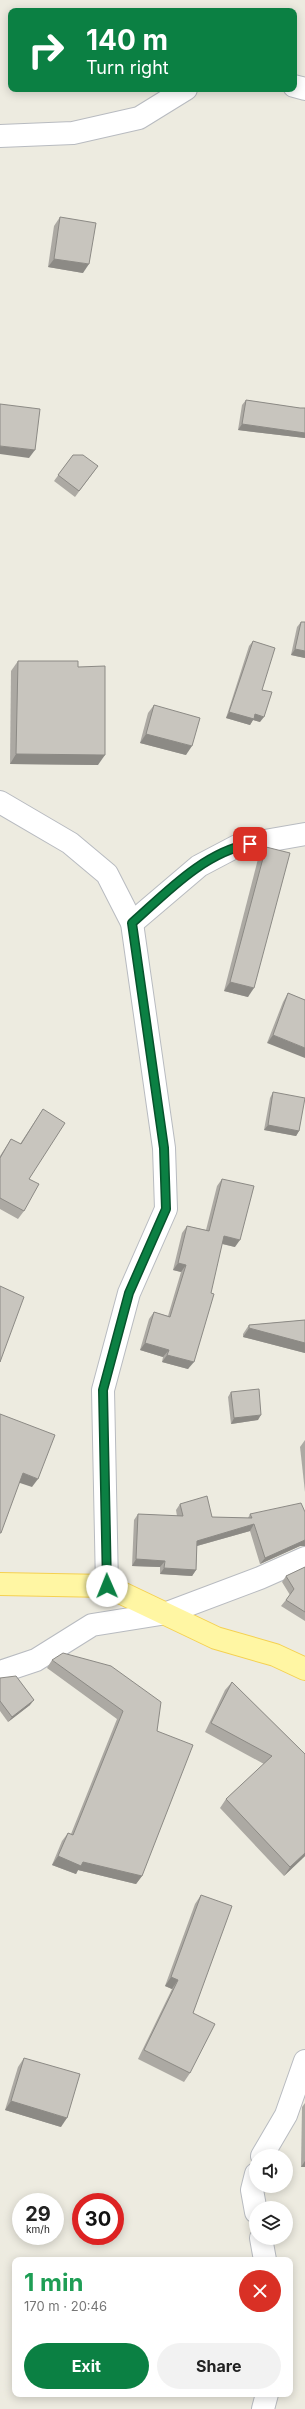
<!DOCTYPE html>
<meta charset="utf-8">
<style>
body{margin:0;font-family:Inter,sans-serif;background:#f2f2f2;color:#222;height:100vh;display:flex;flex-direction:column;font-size:15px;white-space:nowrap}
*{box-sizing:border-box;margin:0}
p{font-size:13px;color:#767676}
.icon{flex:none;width:22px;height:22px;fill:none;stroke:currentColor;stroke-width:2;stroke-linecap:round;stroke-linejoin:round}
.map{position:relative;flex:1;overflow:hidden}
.panel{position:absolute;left:12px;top:2257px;width:281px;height:140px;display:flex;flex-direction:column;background:#fff;border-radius:8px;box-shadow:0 2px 10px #0003}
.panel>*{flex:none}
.banner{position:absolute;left:8px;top:8px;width:289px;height:84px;border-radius:8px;box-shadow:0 2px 10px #0003;background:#0b8043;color:#fff;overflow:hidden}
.buttons{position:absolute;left:249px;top:2149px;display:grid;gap:8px}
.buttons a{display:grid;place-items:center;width:44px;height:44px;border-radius:50%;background:#fff;box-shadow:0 2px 10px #0003;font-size:20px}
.speed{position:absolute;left:12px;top:2193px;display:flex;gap:8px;font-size:20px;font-weight:700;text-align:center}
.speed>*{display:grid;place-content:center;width:52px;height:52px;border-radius:50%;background:#fff;box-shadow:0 2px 10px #0003;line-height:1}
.speed small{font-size:10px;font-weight:400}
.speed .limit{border:6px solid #d22;background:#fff;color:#111}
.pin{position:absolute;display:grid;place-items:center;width:34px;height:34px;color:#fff;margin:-17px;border-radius:8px;box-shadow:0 2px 6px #0006}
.me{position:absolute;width:44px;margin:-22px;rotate:359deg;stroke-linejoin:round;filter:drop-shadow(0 0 3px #0008)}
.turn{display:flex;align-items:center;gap:14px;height:84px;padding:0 12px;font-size:18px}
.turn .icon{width:52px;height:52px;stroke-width:2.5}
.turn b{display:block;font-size:28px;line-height:34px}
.round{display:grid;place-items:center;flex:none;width:42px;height:42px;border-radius:21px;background:#f2f2f2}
.summary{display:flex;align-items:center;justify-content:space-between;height:68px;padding:0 12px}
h1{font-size:24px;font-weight:700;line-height:30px;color:#1e9e55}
.button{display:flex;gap:8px;margin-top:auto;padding:8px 12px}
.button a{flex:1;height:46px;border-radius:24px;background:#0b8043;color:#fff;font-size:16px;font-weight:700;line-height:46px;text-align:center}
.button a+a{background:#f2f2f2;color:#222}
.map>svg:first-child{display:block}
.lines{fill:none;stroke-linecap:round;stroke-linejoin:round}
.minor-casing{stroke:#b8bbc0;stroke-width:24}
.major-casing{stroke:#f5d151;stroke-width:24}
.minor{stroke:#fff;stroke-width:22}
.major{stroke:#fff6a3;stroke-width:22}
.wall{fill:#aca9a3}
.shaded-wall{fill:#8c8a85}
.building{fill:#c8c5be;stroke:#8c8a85}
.route-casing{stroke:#07532c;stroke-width:10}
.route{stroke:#0b8043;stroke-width:7}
</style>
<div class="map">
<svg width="305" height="2409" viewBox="0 0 305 2409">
<rect width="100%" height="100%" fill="#edebe0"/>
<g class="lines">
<g class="minor-casing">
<g id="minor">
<polyline points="294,86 305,89"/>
<polyline points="0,136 73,133 139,118 186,89"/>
<polyline points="0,802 70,843 107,874 132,923 164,1148 166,1209 129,1293 103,1390 107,1586"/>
<polyline points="132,923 199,866 237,846 305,834"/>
<polyline points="0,1672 36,1660 92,1625 167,1613 260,1578 305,1558"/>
<polyline points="262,2156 286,2115 305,2061"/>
<polyline points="256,2174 252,2190 256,2212"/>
<polyline points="261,2238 265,2260"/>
<polyline points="263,2409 267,2394"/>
</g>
</g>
<g class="major-casing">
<polyline id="major" points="0,1584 107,1586 216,1638 275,1655 305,1669"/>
</g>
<use href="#minor" class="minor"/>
<use href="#major" class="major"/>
</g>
<g class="wall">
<polygon points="60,217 83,273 48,267 54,226"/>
<polygon points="246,400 300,408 305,408 305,438 238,430 242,405"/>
<polygon points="73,455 98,466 75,497 54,481"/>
<polygon points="301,622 305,658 291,655 297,627"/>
<polygon points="253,641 262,690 260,722 253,720 250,725 226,718 249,646"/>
<polygon points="18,661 78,667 98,765 10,764 11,671"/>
<polygon points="154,705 186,755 140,743 148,713"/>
<polygon points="266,847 248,997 224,991 259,855"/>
<polygon points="288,993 305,1000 267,1043 283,1002"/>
<polygon points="273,1092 299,1131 296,1136 264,1130 270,1098"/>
<polygon points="43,1109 29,1179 24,1211 18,1219 0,1209 0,1156 11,1139 20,1144"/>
<polygon points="222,1179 235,1247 222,1244 188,1369 162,1362 163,1357 140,1350 149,1319 154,1312 168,1316 181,1272 173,1270 182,1233 187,1226 206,1230 217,1186"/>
<polygon points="305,1320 305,1353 243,1337 243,1334 249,1325"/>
<polygon points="231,1392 258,1420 231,1424 228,1397"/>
<polygon points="305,1440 305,1492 300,1447"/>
<polygon points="180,1504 212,1517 248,1518 250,1514 305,1512 305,1546 300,1546 260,1564 250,1531 197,1546 196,1570 192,1576 160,1574 160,1567 132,1566 134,1520 138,1514 177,1516 176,1510"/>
<polygon points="305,1567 305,1621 281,1606 290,1595 282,1582 286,1576"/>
<polygon points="52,1660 157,1731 142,1876 136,1884 78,1870 76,1874 52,1865 62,1841 68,1833 71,1834 117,1719 47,1668"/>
<polygon points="0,1678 30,1705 8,1722 0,1711"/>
<polygon points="232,1682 305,1754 305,1856 284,1876 220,1808 226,1799 264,1764 205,1732 225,1690"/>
<polygon points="201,1895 193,2013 190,2073 184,2082 138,2059 172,1989 165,1986 195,1904"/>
<polygon points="24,2058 61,2127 5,2110 18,2067"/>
<polygon points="305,2103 305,2167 301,2167 302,2107"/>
</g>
<g class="shaded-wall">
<polygon points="54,259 89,264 83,273 48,267"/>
<polygon points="242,424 305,433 305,438 238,430"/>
<polygon points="0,446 35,450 29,458 0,454"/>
<polygon points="295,649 305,651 305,658 291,655"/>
<polygon points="229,712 255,714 264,717 260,722 253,720 250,725 226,718"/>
<polygon points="146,734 192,746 186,755 140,743"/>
<polygon points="16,754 105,755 98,765 10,764"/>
<polygon points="230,982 254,988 248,997 224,991"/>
<polygon points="273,1035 305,1048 305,1058 267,1043"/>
<polygon points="268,1125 299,1131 296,1136 264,1130"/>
<polygon points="224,1236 240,1240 235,1247 219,1243"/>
<polygon points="178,1263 186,1265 181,1272 173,1270"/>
<polygon points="249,1328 305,1343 305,1353 243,1337"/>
<polygon points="145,1343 169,1350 163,1357 140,1350"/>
<polygon points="167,1355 194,1362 188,1369 162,1362"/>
<polygon points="261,1415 258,1420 231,1424 234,1418"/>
<polygon points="23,1473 38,1479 32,1487 17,1482"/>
<polygon points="254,1524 250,1531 193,1547 197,1541"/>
<polygon points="305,1540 305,1546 300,1546 260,1564 265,1558"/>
<polygon points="136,1559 165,1561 160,1567 132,1566"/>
<polygon points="164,1568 196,1570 192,1576 160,1574"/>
<polygon points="34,1700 30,1705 8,1722 12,1717"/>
<polygon points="305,1853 305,1856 284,1876 290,1867"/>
<polygon points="58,1856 83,1862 142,1876 136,1884 78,1870 76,1874 52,1865"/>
<polygon points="171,1977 178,1980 172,1989 165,1986"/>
<polygon points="11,2101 67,2118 61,2127 5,2110"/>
<polygon points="305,2161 305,2167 301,2167"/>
</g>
<g class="building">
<polygon points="60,217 96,223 89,264 54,259"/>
<polygon points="246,400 300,408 305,408 305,433 242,424"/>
<polygon points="0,404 40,409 35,450 0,446"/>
<polygon points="73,455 83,455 98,466 79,491 58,475"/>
<polygon points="301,622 305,622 305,651 295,649"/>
<polygon points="253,641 275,648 262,690 272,692 264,717 255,714 254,719 229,712"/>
<polygon points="18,661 78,661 78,667 105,666 105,755 16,754"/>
<polygon points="154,705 200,718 192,746 146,734"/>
<polygon points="266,847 290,853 254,988 230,982"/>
<polygon points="288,993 305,1000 305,1048 273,1035"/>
<polygon points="273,1092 305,1098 299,1131 268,1125"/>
<polygon points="43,1109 65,1123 29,1179 39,1184 24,1211 0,1198 0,1158 11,1139 21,1144"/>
<polygon points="222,1179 254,1186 240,1240 224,1236 211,1293 214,1294 194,1362 167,1355 169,1350 145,1343 154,1312 170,1317 186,1265 178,1263 187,1226 209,1231"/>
<polygon points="0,1286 24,1297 0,1362"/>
<polygon points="305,1320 305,1343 249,1328 249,1325"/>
<polygon points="259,1389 261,1415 234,1418 231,1392"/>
<polygon points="0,1414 55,1435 38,1479 23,1473 1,1533 0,1533"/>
<polygon points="207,1496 212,1517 252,1518 250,1514 301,1503 305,1512 305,1540 265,1558 254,1524 197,1541 196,1570 164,1568 165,1561 136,1559 138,1514 183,1516 180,1504"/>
<polygon points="305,1567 305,1612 286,1600 294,1589 286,1576"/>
<polygon points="63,1653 111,1666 161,1702 157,1731 193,1745 142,1876 83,1862 81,1866 58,1856 68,1833 73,1835 123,1711 52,1660"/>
<polygon points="16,1676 34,1700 12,1717 0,1701 0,1678"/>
<polygon points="232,1682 305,1754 305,1853 290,1867 226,1799 272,1756 211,1723"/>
<polygon points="201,1895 232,1906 193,2013 215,2024 190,2073 144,2050 178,1980 171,1977"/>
<polygon points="24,2058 80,2074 67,2118 11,2101"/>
</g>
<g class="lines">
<g class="route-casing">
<path id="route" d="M107 1586 103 1390 129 1293 166 1209 164 1148 132 923C166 893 204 852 250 844"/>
</g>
<use href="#route" class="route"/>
</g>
</svg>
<div class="buttons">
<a><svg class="icon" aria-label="sound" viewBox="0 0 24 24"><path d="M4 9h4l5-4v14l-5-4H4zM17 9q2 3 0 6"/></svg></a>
<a><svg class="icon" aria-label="layers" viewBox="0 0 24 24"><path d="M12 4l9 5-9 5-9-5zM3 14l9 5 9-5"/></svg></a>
</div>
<div class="speed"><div>29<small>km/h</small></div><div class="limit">30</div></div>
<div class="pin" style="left:250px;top:844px;background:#d93025"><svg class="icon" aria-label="arrive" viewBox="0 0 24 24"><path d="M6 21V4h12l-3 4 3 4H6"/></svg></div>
<svg class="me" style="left:107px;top:1586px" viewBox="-20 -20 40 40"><circle r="19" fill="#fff"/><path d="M0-13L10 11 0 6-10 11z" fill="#0b8043"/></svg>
<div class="banner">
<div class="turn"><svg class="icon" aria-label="right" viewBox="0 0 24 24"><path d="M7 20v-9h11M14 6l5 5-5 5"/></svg><div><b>140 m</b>Turn right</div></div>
</div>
<section class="panel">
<div class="summary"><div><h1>1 min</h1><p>170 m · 20:46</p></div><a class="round" style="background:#d93025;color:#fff"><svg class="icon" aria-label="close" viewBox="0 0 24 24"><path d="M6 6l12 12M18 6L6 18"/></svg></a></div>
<div class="button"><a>Exit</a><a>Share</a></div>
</section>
</div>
